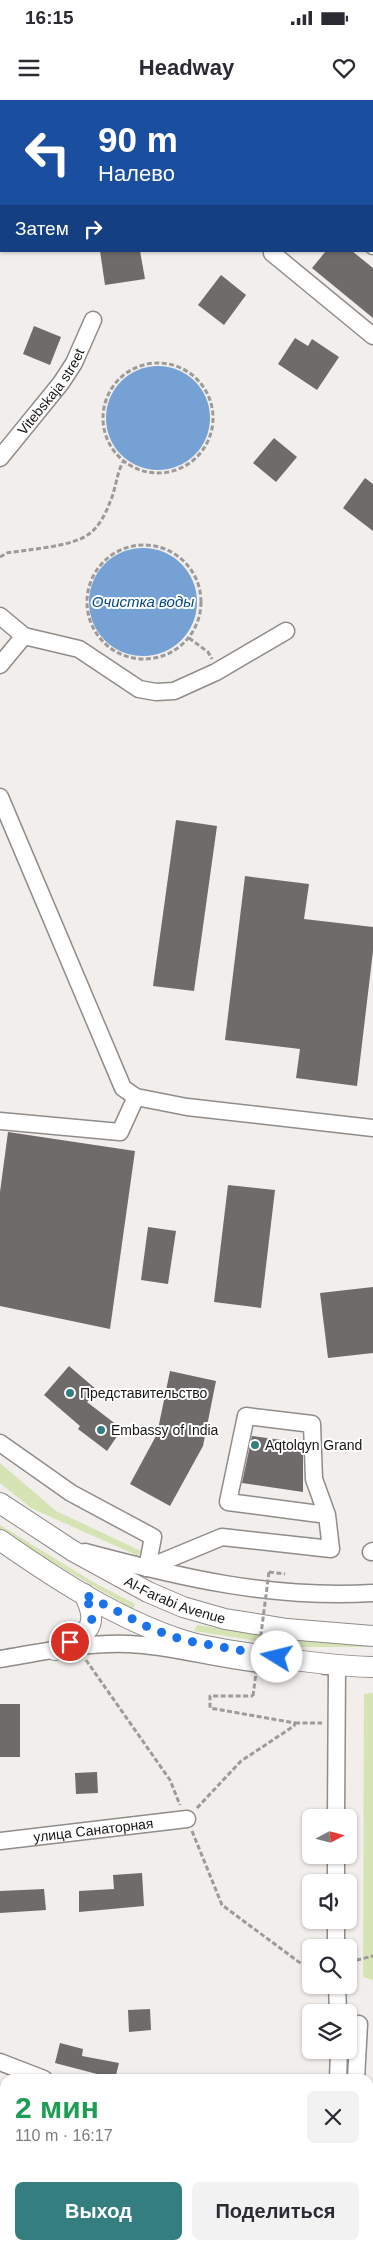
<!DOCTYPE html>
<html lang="ru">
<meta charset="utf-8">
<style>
body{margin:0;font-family:Helvetica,sans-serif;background:#f2f2f3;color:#2b2b33;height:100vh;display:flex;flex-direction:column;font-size:19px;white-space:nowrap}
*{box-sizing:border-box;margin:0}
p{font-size:16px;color:#7c7c81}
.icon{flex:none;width:28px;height:28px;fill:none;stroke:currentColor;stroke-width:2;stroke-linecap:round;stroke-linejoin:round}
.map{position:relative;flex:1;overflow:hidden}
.sheet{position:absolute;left:0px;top:1974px;width:374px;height:176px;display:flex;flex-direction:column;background:#fff;border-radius:15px 15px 0 0;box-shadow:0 1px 4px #0004}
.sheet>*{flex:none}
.banner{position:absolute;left:0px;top:0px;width:374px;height:152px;box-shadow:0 1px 4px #0004;background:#1a4fa0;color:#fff;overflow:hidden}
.needle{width:32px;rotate:83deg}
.buttons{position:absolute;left:302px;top:1709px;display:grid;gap:10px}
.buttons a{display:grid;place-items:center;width:55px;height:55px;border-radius:8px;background:#fff;box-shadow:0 1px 4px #0004;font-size:25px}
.pin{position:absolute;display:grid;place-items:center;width:42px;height:42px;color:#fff;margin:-21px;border:2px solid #fff;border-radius:50%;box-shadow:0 1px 5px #0007}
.me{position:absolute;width:55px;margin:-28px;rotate:279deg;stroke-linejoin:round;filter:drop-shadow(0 0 4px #0008)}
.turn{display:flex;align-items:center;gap:18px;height:105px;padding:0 15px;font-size:22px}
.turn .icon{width:65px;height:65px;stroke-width:2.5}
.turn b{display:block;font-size:35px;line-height:42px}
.then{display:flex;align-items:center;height:48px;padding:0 15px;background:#0003;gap:10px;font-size:19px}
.round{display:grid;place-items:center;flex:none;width:52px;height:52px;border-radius:8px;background:#f2f2f3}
.summary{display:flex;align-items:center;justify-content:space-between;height:85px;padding:0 15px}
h1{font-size:30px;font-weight:700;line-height:38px;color:#1e9e55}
.button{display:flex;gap:10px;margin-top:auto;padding:10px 15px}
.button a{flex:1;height:58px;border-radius:8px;background:#357e80;color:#fff;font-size:20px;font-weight:700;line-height:58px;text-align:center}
.button a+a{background:#f2f2f3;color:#2b2b33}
.status{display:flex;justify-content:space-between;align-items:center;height:35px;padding:0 25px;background:#fff;direction:ltr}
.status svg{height:14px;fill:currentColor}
header{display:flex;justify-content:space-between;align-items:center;height:65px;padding:0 15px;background:#fff;font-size:22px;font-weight:700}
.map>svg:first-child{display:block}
.green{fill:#d6e4b5}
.water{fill:#75a1d5}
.building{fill:#706b6b}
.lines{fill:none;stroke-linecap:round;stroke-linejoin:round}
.minor-casing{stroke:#8f8c89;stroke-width:19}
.major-casing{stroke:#8f8c89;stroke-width:22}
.path{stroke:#9d9b99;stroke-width:3;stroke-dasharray:5 2.5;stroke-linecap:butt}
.minor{stroke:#fff;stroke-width:16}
.major{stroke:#fff;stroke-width:20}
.path-bridge{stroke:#9d9b99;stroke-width:3;stroke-dasharray:5 2.5;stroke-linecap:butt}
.route{stroke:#1a73e8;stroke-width:9;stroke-dasharray:0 16.2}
.poi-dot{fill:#357e80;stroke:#fff;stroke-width:2}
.labels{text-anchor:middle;stroke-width:4;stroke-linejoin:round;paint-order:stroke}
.street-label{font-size:14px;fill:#181716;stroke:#fff}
.poi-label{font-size:14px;fill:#181716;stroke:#fff;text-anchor:start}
.water-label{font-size:15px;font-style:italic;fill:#044886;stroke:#fff}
</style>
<div class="status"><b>16:15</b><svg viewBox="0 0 49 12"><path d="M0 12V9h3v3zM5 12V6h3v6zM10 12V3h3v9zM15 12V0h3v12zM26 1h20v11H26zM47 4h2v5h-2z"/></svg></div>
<header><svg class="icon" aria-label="menu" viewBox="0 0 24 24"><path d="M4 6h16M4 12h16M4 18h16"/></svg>Headway<svg class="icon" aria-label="heart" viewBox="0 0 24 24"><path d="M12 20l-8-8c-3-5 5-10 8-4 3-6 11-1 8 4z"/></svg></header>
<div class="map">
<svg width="373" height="2149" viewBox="0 0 373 2149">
<rect width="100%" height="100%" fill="#f1eeeb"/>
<g class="green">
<polygon points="0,1363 56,1411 141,1451 138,1456 31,1408 0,1383"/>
<polygon points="0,1425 93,1482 135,1504 133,1509 0,1432"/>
<polygon points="197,1525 298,1541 373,1542 373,1547 296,1547 194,1531"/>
<polygon points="373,1593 373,1880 363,1877 364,1594"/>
<polygon points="24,2145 120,2145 119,2149 23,2149"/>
</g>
<g class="water">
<circle cx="158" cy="318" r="52"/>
<circle cx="143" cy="502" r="54"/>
</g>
<g class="building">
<polygon points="100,151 140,151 145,179 105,185"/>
<polygon points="326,151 352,151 373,168 373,218 312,168"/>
<polygon points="221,175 246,195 224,225 198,205"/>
<polygon points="34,226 61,237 50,265 23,254"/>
<polygon points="295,238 308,246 312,239 339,257 317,290 278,264"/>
<polygon points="274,338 297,357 276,382 253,363"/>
<polygon points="365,378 373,384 373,431 343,408"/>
<polygon points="176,720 217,726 194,891 153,886"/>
<polygon points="245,776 309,784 304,819 373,827 373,851 357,986 296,978 300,949 225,940"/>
<polygon points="8,1032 135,1051 110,1229 0,1206 0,1092"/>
<polygon points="228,1085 275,1090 261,1208 214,1202"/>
<polygon points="148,1127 176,1131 168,1184 141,1180"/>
<polygon points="373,1187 373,1253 328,1258 320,1193"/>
<polygon points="69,1266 97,1290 87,1302 122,1329 107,1351 78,1329 80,1326 44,1295"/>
<polygon points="170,1271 216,1281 203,1346 170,1406 130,1384 157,1334"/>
<polygon points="252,1336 303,1343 303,1392 242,1383"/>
<rect x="0" y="1604" width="20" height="53"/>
<polygon points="97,1672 98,1693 76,1694 75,1673"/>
<polygon points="142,1773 144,1806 79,1812 79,1791 114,1789 113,1775"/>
<polygon points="44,1789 46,1810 0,1813 0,1791"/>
<polygon points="150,1909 151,1930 129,1932 128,1910"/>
<polygon points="60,1943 83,1949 82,1956 119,1963 115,1979 96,1979 97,1974 55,1963"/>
</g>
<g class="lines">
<g class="minor-casing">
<g id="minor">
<polyline points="135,0 135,1"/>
<polyline points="261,0 261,1"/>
<polyline points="312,0 312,1"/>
<polyline points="343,0 344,1"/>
<polyline points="0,79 1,78"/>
<polyline points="0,132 1,132"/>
<polyline points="372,143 373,146"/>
<polyline points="275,151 272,153 373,236"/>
<path id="s1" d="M0 358 61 283 74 263 93 220"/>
<polyline points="0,516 24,536 79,549 139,589 156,592 174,591 216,572 286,531"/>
<polyline points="0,565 24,536"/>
<polyline points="0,697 123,988 136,997 187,1007 373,1028"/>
<polyline points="0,1021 120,1032 136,997"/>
<polyline points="0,1343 71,1393 153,1437 147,1468"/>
<path d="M85 1452C182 1478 272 1499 373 1493"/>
<polyline points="371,1452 373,1451"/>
<polyline points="147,1468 222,1437 331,1449 327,1415 228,1402 246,1316 312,1324 314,1379 327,1415"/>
<path d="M0 1559C42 1552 87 1542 129 1544 177 1546 224 1562 273 1565"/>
<polyline points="325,1566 337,1566 336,1718"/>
<path id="s2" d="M0 1741 187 1719"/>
<polyline points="336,1782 336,1755"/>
<polyline points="336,1820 336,1848"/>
<polyline points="337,1885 338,1912"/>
<polyline points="0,1962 44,1979"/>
<polyline points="338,1979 339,1950"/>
<polyline points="356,1979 359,1924"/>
<polyline points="369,2003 373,2026"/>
<polyline points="369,2076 373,2082"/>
<polyline points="369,2106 373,2133"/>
<polyline points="153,2149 154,2145"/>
</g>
</g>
<g class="major-casing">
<g id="major">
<path id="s3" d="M0 1403 73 1451 148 1492 183 1507 225 1519 287 1529 373 1536"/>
<path d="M0 1440C56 1479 117 1519 182 1540 207 1548 234 1551 260 1555 298 1561 335 1566 373 1567"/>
<path d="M55 1550C85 1533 102 1530 84 1494"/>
</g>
</g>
<g class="path">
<circle cx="158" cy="318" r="55"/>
<circle cx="144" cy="502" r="57"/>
<path d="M0 457 7 453C29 449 72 447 89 434 99 427 106 413 110 402 116 389 116 375 123 362"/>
<polyline points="189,538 208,552 212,559"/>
<polyline points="269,1472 285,1474"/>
<polyline points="86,1560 170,1680 180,1705"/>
<polyline points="295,1623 322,1623"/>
<polyline points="197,1708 241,1661 294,1626 295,1623 210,1608 210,1596 253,1596"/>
<polyline points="192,1731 222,1805 311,1871"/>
<polyline points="349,1862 373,1856"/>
</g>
<use href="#minor" class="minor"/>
<use href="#major" class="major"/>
<polyline class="path-bridge" points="253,1596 269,1472"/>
</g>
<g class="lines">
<path class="route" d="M70 1542C95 1527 97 1519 84 1494L150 1528 183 1540 277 1557"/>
</g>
<g class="poi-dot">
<circle cx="70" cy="1293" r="5"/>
<circle cx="101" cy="1330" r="5"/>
<circle cx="255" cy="1345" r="5"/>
</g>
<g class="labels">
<g class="street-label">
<text dy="5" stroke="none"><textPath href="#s1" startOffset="84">Vitebskaja street</textPath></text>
<text dy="5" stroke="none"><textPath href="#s3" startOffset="201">Al-Farabi Avenue</textPath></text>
<text dy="5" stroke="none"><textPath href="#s2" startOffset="94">улица Санаторная</textPath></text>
</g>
<g class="poi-label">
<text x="80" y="1298">Представительство</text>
<text x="111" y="1335">Embassy of India</text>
<text x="265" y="1350">Aqtolqyn Grand</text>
</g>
<g class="water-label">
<text x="143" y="507">Очистка воды</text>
</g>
</g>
</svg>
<div class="buttons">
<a><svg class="needle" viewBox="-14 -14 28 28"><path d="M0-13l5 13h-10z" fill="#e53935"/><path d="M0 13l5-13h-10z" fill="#7c7c81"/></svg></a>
<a><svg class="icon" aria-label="sound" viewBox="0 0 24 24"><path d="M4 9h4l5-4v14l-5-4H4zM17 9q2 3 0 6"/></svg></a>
<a><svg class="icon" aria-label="search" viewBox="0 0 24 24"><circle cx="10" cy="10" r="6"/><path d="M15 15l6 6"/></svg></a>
<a><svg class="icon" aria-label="layers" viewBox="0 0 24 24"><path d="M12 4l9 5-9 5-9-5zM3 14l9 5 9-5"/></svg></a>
</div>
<div class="pin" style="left:70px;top:1542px;background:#d93025"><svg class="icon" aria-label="arrive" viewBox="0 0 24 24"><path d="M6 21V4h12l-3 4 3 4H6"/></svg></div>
<svg class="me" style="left:277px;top:1557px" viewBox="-20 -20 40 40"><circle r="19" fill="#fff"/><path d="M0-13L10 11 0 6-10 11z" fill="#1a73e8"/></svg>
<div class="banner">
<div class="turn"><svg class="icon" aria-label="left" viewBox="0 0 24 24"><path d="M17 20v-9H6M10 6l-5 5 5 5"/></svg><div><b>90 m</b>Налево</div></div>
<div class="then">Затем<svg class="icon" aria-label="right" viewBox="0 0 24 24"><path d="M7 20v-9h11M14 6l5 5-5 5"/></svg></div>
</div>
<section class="sheet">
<div class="summary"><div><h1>2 мин</h1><p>110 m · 16:17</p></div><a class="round"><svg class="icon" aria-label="close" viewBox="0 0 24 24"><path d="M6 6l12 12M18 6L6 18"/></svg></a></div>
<div class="button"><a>Выход</a><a>Поделиться</a></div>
</section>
</div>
